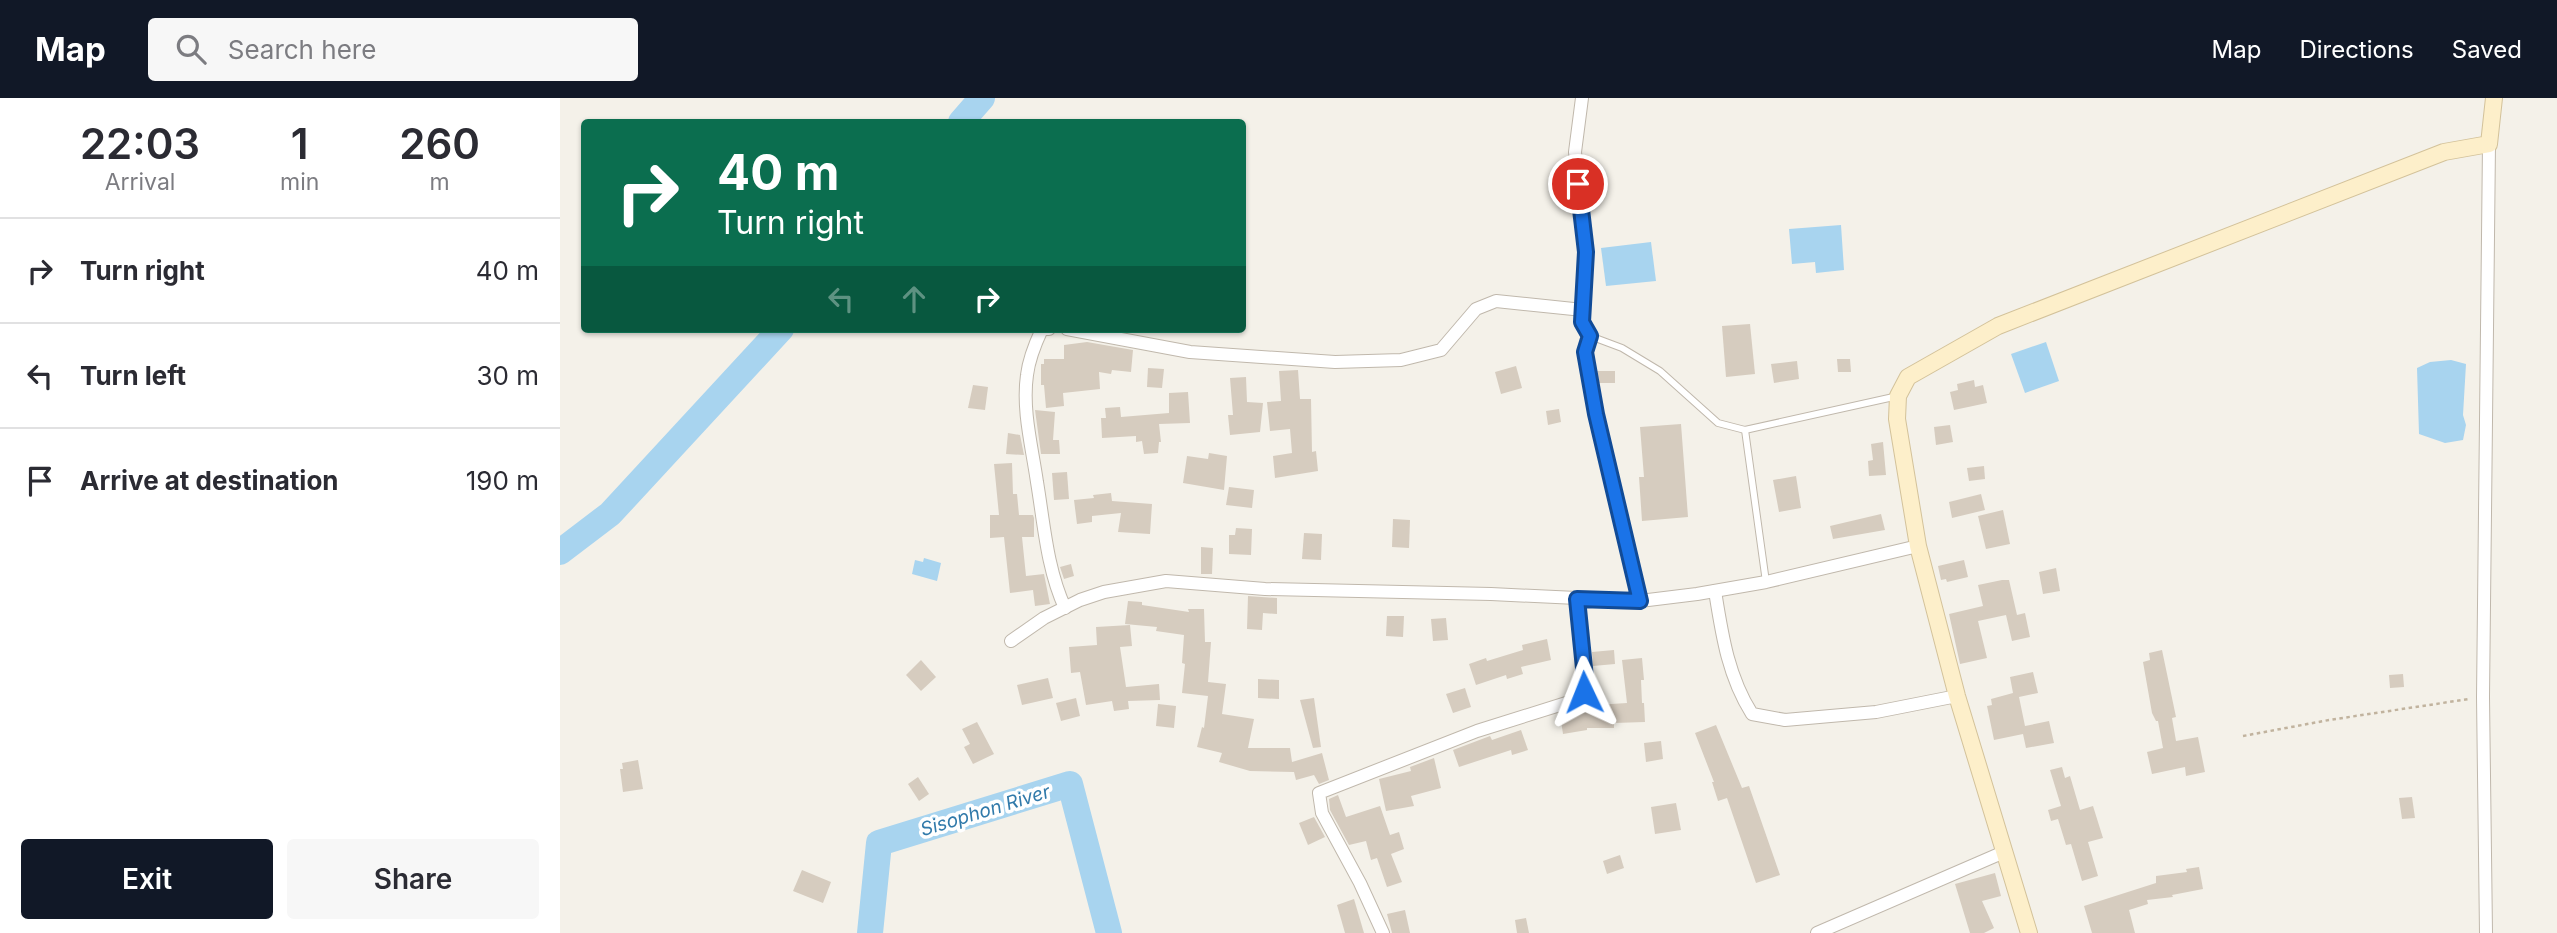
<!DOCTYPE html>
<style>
body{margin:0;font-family:Inter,sans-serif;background:#f7f7f7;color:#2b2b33;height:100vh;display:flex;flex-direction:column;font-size:26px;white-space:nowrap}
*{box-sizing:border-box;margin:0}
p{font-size:23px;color:#7c7c81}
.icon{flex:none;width:38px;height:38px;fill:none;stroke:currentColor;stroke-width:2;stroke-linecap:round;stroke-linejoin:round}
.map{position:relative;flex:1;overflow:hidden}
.sheet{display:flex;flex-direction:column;background:#fff;width:560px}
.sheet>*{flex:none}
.guide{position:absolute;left:21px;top:21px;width:665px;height:214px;border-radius:7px;box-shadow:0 2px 5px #0004;background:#0b6e4f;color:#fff;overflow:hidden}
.pin{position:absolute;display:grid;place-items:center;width:60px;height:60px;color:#fff;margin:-30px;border:4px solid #fff;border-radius:50%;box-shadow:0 2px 7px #0007}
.me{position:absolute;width:77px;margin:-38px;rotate:358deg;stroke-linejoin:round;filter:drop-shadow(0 0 5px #0008)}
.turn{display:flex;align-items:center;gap:24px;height:147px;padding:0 21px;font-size:32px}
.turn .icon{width:91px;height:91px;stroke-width:2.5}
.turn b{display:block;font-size:49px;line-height:60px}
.lanes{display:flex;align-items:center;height:66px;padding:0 21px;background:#0003;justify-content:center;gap:35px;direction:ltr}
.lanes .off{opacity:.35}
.eta{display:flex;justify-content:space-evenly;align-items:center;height:119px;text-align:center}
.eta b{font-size:42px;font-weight:600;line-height:49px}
.button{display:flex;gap:14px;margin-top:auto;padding:14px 21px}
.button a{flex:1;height:80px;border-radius:7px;background:#111827;color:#fff;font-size:28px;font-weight:600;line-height:80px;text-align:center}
.button a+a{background:#f7f7f7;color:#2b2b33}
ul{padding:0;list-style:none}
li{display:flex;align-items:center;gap:21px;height:105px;padding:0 21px;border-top:2px solid #e1e1e2}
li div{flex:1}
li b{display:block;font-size:26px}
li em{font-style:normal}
header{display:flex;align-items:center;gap:42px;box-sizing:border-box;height:98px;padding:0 35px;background:#111827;color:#fff}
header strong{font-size:33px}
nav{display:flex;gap:38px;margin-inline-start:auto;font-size:24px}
.search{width:490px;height:63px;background:#f7f7f7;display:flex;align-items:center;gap:18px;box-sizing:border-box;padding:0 24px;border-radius:7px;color:#7c7c81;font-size:26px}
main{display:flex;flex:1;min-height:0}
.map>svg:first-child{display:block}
.water{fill:#a8d4ef}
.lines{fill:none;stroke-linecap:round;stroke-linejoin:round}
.river{stroke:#a8d4ef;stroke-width:26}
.building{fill:#d6ccbf}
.lane-casing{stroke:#c0b8ac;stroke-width:8}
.street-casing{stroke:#c0b8ac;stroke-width:14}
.secondary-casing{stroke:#d3c29a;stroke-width:18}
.path{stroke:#c1b39e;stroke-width:2.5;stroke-dasharray:3.5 3.5;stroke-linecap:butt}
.lane{stroke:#fff;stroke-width:6}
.street{stroke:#fff;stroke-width:12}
.secondary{stroke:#fdefca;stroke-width:16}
.route-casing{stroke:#114b97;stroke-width:18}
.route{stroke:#1a73e8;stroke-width:12}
.labels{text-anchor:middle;stroke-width:7;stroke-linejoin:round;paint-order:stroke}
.water-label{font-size:19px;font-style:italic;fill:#317aaa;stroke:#fff}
</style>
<header>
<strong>Map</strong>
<div class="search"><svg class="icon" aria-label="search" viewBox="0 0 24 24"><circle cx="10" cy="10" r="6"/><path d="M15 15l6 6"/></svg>Search here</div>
<nav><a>Map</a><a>Directions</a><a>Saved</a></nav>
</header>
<main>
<section class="sheet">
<div class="eta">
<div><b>22:03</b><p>Arrival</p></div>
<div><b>1</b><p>min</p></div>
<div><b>260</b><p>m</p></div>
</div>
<ul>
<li><svg class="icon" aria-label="right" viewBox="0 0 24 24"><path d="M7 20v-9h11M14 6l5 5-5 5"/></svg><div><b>Turn right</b></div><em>40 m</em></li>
<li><svg class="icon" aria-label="left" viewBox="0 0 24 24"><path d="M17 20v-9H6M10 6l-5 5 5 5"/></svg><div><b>Turn left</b></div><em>30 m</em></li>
<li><svg class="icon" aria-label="arrive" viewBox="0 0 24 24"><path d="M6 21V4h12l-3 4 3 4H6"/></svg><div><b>Arrive at destination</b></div><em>190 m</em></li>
</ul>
<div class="button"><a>Exit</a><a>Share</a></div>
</section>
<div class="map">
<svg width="1997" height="835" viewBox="0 0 1997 835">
<rect width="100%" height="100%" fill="#f4f1e9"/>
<g class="water">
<polygon points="1281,127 1284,172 1256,175 1255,164 1232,166 1229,131"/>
<polygon points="1091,144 1096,183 1046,188 1041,150"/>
<polygon points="1486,244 1499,283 1465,295 1451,256"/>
<polygon points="1891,262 1906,266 1903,317 1906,327 1903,342 1885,345 1859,336 1857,270 1870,264"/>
<polygon points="364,460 381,465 377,483 352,476 355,462 363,464"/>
</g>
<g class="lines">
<g class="river">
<polyline points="401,24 422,0"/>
<polyline points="0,454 50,416 221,231"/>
<polyline points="310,835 319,745 510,686 549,835"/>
</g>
</g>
<g class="building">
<polygon points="1190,226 1195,276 1166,279 1162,228"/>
<polygon points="527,244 573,252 571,274 552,272 551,276 539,274 540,291 503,295 504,308 486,310 484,287 481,287 481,266 484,266 484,261 504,261 504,247"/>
<polygon points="1277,261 1290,261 1291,274 1278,274"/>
<polygon points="1237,263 1239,281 1214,285 1211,266"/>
<polygon points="956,268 962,290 941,296 935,274"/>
<polygon points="588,270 604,271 602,290 587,289"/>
<polygon points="738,272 740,301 751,301 752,354 756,353 758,373 715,380 713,358 732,355 730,331 710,333 707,304 721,303 719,273"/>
<polygon points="1037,273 1055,273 1055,285 1039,285"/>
<polygon points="686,279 687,304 703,305 700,334 670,337 668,317 673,317 670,280"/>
<polygon points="1414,282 1415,289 1423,287 1427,305 1394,312 1390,294 1398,292 1397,286"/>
<polygon points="413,287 428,289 425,312 408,310"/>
<polygon points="628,294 630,325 599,326 601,344 599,344 598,355 584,356 582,343 576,344 576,338 542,340 541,320 546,320 545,310 560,309 561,319 609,315 609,295"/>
<polygon points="999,311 1001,324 988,327 986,313"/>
<polygon points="475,312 495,314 493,342 499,342 500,356 481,356"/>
<polygon points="1121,326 1128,419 1082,423 1079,379 1084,379 1080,329"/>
<polygon points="1390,327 1393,344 1376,347 1374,329"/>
<polygon points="448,335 460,337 464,357 446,356"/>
<polygon points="1323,344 1326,377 1309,378 1308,363 1313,362 1311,346"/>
<polygon points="649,355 667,358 664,392 623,385 627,358 648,361"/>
<polygon points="452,365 453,396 457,396 459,417 473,417 474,420 474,439 462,439 466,478 484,476 490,506 475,508 473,492 450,495 444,439 430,440 430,417 439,417 434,366"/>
<polygon points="1424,368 1425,381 1409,383 1407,370"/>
<polygon points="507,374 509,401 494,402 492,375"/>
<polygon points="1236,378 1241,410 1219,414 1213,382"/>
<polygon points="669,389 694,392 692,410 666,407"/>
<polygon points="551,395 552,403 592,406 590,436 558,434 561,415 532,418 532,424 517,426 514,402 534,400 533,397"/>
<polygon points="1421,396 1425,412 1392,420 1389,404"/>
<polygon points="1443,412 1450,446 1426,451 1418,418"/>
<polygon points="1321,416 1325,432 1273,441 1270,428"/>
<polygon points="833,421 850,422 849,450 832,449"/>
<polygon points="676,430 692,431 691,457 669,456 669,437 675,437"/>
<polygon points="744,435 762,436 761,462 742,461"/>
<polygon points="641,449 653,450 652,476 641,476"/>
<polygon points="1404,462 1408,479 1387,484 1386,481 1381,482 1378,468"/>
<polygon points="511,466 514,478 504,481 500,469"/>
<polygon points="1496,470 1500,493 1483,496 1479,474"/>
<polygon points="1442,482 1449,482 1457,517 1465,515 1470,539 1452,543 1446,517 1418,523 1427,560 1400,566 1389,516 1423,508 1418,487"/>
<polygon points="688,498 717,500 717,516 703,515 702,532 687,531"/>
<polygon points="568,503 582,504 582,507 629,514 628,511 644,511 645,544 651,544 648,584 666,586 662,616 694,621 688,650 730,650 732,664 762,655 769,682 759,686 754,677 736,682 734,674 690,673 659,664 662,655 637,649 642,629 644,630 648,598 622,595 625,566 622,565 624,537 596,533 597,529 565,526"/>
<polygon points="827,518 844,518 843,539 826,538"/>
<polygon points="886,520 888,542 873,543 871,521"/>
<polygon points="570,527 572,548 560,549 566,589 599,586 600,602 568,603 569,611 554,613 552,603 526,607 520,574 511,575 509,549 537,547 536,529"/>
<polygon points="987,541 991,562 961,569 963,576 947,581 946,577 916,587 909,566 926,560 927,563 963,552 962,547"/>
<polygon points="1054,552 1055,566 1033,568 1032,554"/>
<polygon points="1602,552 1616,619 1612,620 1616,643 1638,639 1645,674 1626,678 1625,669 1592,676 1587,654 1603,650 1598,623 1596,623 1592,615 1583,564 1590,562 1589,555"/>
<polygon points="1082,560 1084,582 1081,582 1082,605 1084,605 1085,624 1054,625 1054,630 1027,630 1027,632 1003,636 1000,616 1036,610 1036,607 1067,605 1062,562"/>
<polygon points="361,562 376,579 361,593 346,577"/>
<polygon points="1473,574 1478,595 1459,599 1465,628 1489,623 1494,645 1466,650 1463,636 1434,642 1427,608 1432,607 1431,601 1453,595 1450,579"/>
<polygon points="1843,576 1844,589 1830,590 1829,577"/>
<polygon points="488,580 493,600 462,607 457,587"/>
<polygon points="698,581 719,582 719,601 698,600"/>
<polygon points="905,590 911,609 893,615 886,596"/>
<polygon points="516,600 520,618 501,623 496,605"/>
<polygon points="754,600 761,649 753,650 740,602"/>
<polygon points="598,606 616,608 614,630 596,628"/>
<polygon points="417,624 434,656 413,666 404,649 410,646 402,631"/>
<polygon points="1156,627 1182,690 1189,688 1220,777 1196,785 1167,700 1158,703 1152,684 1154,684 1135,635"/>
<polygon points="961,632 968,652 952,657 951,652 899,669 893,652 930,638 932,642"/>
<polygon points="1101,643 1103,661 1086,664 1084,645"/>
<polygon points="874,660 881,690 851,698 854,708 826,713 819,681 851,673 850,669"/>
<polygon points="78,662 83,691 63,694 60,671 63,671 62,665"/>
<polygon points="1502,669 1505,680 1510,678 1520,712 1533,708 1543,740 1528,744 1538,778 1522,783 1511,746 1506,747 1498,721 1491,723 1488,712 1501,708 1490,672"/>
<polygon points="358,679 369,696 359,703 348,686"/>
<polygon points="778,697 786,719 820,708 830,737 839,734 844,751 831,756 842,784 827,789 817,760 811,762 806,743 789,747 770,712 769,701"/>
<polygon points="1852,699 1855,720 1842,721 1839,700"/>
<polygon points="1116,705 1121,732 1095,736 1091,709"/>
<polygon points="754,719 765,739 748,747 739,725"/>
<polygon points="1060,757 1064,770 1047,776 1043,763"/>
<polygon points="1639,769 1643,791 1612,797 1613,799 1587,802 1588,806 1569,812 1575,835 1532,835 1524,808 1596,785 1596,778 1627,774 1626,771"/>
<polygon points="242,772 271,784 263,805 233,793"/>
<polygon points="1435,775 1441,798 1422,803 1434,830 1424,835 1410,835 1395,786"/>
<polygon points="794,801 804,835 785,835 777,807"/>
<polygon points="845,812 850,835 832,835 827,816"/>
<polygon points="966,820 969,835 957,835 955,822"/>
</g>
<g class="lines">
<g class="lane-casing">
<g id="lane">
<polyline points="1030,238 1062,250 1100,273 1158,325 1185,332 1338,298"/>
<polyline points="1185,332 1206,484"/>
</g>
</g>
<g class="street-casing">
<g id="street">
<polyline points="1022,0 1015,54 1026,154 1022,224 1030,238 1025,253 1036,316 1080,503"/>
<path d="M489 231H482C475 246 469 260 467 277 462 312 472 349 477 384 484 426 487 471 505 510"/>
<polyline points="507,231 630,254 775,264 841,262 881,252 916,211 936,203 1023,212"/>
<path d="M1155 493C1162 537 1168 578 1192 616L1225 622 1316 614 1397 598"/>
<polyline points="451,543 484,520 520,502 544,494 606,483 705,491 931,496 1080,503 1137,496 1206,484 1358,448"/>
<path d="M823 835 800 785 762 715 759 695 917 633 1019 601C1032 582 1019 526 1017 501"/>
<polyline points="1257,835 1444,754"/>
<polyline points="1926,835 1923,599 1929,46"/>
</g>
</g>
<g class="secondary-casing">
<polyline id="secondary" points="1469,835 1397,598 1358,448 1337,321 1338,298 1348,279 1438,228 1884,54 1929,46 1934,0"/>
</g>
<polyline class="path" points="1683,638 1769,622 1909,601"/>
<use href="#lane" class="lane"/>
<use href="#street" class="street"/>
<use href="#secondary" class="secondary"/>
</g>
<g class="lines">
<g class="route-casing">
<polyline id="route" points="1018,86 1026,154 1022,224 1030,238 1025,254 1036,316 1080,503 1017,501 1025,580 1024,594"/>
</g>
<use href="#route" class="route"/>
</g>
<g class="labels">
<g class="water-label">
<text transform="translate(425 712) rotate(-17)" y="7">Sisophon River</text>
</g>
</g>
</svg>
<div class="pin" style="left:1018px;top:86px;background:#d93025"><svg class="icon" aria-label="arrive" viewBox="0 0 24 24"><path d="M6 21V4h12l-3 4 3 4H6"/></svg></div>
<svg class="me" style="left:1024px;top:594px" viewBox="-20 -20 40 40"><path d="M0-17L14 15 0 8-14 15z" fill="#1a73e8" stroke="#fff" stroke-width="4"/></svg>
<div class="guide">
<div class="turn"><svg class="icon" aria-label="right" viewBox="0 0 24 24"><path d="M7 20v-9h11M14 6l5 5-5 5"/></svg><div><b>40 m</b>Turn right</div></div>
<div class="lanes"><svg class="icon off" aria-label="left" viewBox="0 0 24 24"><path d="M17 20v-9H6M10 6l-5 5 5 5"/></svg><svg class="icon off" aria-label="ahead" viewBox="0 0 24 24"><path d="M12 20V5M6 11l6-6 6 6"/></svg><svg class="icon" aria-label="right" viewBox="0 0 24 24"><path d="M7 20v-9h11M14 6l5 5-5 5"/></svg></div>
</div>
</div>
</main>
